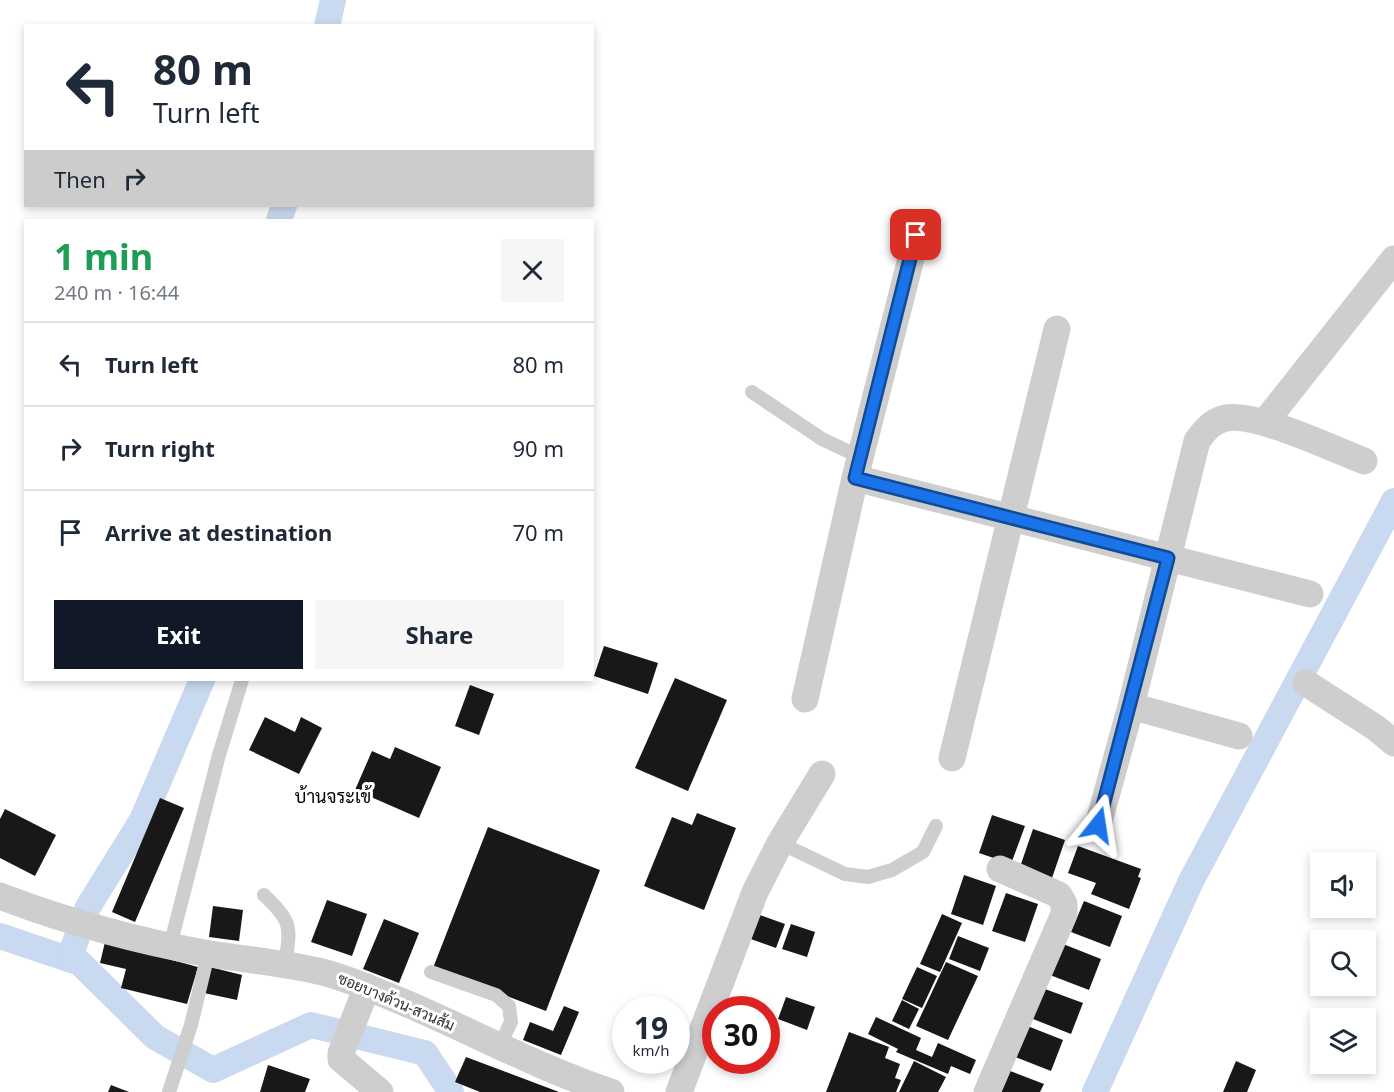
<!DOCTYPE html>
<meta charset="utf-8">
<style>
body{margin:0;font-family:"Noto Sans",Sarabun,sans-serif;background:#f6f6f7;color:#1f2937;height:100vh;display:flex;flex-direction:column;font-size:22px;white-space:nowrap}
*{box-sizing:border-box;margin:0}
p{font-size:20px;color:#747a83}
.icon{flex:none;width:33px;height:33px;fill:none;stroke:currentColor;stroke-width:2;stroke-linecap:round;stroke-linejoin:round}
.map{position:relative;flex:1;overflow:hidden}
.sheet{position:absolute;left:24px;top:219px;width:570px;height:462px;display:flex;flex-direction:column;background:#fff;border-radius:0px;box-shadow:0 3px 9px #0003}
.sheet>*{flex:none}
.banner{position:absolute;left:24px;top:24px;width:570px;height:183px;border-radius:0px;box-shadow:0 3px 9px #0003;background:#fff;color:#1f2937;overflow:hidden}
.buttons{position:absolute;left:1310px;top:852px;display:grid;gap:12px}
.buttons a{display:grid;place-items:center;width:66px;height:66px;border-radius:0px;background:#fff;box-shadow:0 3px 9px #0003;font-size:30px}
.speed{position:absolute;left:612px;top:996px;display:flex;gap:12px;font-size:30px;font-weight:700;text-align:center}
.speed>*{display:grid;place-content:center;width:78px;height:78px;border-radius:50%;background:#fff;box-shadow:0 3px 9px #0003;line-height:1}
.speed small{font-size:15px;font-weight:400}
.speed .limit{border:9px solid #d22;background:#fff;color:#111}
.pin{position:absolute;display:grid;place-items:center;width:51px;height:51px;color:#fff;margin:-26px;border-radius:12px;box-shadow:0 3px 9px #0006}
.me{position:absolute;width:66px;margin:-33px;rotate:15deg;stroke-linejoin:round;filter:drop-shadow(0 0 4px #0008)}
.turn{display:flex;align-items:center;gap:21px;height:126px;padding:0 30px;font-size:27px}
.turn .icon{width:78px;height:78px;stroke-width:2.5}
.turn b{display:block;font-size:42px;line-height:51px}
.then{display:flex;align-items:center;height:57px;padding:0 30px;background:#0003;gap:12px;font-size:22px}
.round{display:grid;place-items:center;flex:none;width:63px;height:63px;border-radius:0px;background:#f6f6f7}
.summary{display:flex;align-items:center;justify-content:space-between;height:102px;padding:0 30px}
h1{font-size:36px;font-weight:700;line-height:45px;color:#1e9e55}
.button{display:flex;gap:12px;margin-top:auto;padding:12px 30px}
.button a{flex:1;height:69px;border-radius:0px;background:#111827;color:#fff;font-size:24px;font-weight:700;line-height:69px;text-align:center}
.button a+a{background:#f6f6f7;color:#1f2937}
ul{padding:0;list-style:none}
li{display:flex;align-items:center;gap:18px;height:84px;padding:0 30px;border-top:2px solid #e0e1e3}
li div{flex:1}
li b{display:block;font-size:22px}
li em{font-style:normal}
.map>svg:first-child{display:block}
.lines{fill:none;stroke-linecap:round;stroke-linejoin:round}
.canal{stroke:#c9d9ef;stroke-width:26}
.building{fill:#181818}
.service{stroke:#cecece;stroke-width:14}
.minor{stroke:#cecece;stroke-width:27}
.route-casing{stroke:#114b97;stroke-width:15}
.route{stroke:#1a73e8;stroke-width:10}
.labels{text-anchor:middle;stroke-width:6;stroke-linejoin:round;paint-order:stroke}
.street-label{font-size:15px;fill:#313131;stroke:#fff}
.quarter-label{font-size:18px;fill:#000;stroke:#fff}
</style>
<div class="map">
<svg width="1394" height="1092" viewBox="0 0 1394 1092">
<rect width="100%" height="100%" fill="#fff"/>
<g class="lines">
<g class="canal">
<polyline points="327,26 333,0"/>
<polyline points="279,220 284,206"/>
<polyline points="0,936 80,963 155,1037 213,1070 311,1025 425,1053 451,1092"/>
<polyline points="69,959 88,907 142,820 202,680"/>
<polyline points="1095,1092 1191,881 1394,501"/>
</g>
</g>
<g class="building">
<polygon points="604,646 658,663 648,694 594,676"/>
<polygon points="675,678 727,700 688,791 635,768"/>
<polygon points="470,685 494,694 479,735 455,726"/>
<polygon points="265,717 295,732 301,717 322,728 299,774 249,750"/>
<polygon points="395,747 441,767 419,818 355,790 372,751 390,759"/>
<polygon points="160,798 184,808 135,922 112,912"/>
<polygon points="5,809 56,835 35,876 0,858 0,819"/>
<polygon points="697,813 736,828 704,910 644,886 672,817 692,825"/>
<polygon points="992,815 1025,826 1011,864 979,853"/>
<polygon points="488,827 600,870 546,1011 433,968"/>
<polygon points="1033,829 1065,840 1052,878 1020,867"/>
<polygon points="1078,846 1141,869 1138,877 1141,878 1129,909 1091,894 1096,883 1068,873"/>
<polygon points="964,875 996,886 983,925 951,914"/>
<polygon points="1006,893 1038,904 1025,942 992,931"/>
<polygon points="327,900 367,914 352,956 311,942"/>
<polygon points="1084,901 1122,916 1110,947 1071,932"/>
<polygon points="213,906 243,910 239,941 209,937"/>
<polygon points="757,914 785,924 776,948 748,938"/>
<polygon points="942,914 962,923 940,972 920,964"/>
<polygon points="384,919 419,933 399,983 363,969"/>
<polygon points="791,924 815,932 807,957 782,949"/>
<polygon points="958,936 989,948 980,971 949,959"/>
<polygon points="105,942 198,967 187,1004 121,988 126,969 100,963"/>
<polygon points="1063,944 1101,959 1089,990 1050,975"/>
<polygon points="946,962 978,976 948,1040 916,1026"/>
<polygon points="210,967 242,975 237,1000 204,993"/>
<polygon points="917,967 937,976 922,1008 902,999"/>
<polygon points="1045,989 1083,1003 1071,1034 1033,1019"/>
<polygon points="786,997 815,1007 807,1030 778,1019"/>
<polygon points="902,1000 919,1009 909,1029 892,1021"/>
<polygon points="564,1006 579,1012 561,1055 523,1040 530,1022 553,1031"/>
<polygon points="876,1017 921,1038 916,1050 932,1057 938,1043 976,1060 970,1074 951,1066 948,1074 896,1052 898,1049 868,1034"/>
<polygon points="1025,1025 1063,1040 1051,1071 1013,1056"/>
<polygon points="849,1032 889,1047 885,1058 900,1064 895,1078 901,1080 896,1092 826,1092"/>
<polygon points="466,1057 559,1092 480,1092 455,1082"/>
<polygon points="914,1061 946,1077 938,1092 899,1092"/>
<polygon points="1236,1061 1256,1070 1247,1092 1223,1092"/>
<polygon points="268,1065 310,1079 305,1092 260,1092"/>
<polygon points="1005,1069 1044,1084 1040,1092 996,1092"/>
<polygon points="111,1085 129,1092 108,1092"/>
</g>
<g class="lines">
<g class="service">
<polyline points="752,392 822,439 860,457"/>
<polyline points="780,843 845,874 868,877 892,870 923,852 936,826"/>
<path d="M264 895C294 923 290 928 285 966"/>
<polyline points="170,946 219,755 242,680"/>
<polyline points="431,972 496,995 509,1006 511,1022 499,1047"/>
<polyline points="169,1092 191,1025 208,954"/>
</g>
<g class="minor">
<polyline points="1265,422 1394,259"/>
<polyline points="855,478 1310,594"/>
<polyline points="1306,683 1376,728 1394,743"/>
<polyline points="805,699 855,478 917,235"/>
<polyline points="1131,706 1239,736"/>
<polyline points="952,758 1057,329"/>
<path d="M1098 825 1131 706 1197 441C1205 430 1212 421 1226 418 1256 412 1333 449 1364 461"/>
<path d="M0 896C68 922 138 941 210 954 248 960 289 963 326 973 352 980 378 992 403 1002 473 1032 539 1068 611 1092"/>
<polyline points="367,987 341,1053 341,1059 380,1092"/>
<polyline points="679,1092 755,892 780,843 822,774"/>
<polyline points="987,1092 1064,914 1064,904 1059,895 1000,869"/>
</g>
</g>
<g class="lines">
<g class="route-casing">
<polyline id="route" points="916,235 855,478 1168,558 1098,825"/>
</g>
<use href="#route" class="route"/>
</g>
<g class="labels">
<g class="street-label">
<text transform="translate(396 1002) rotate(23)" y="5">ซอยบางด้วน-สวนส้ม</text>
</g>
<g class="quarter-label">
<text x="333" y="803">บ้านจระเข้</text>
</g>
</g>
</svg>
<div class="buttons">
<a><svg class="icon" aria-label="sound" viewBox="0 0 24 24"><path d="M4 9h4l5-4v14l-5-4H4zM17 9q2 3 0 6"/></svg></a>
<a><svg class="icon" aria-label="search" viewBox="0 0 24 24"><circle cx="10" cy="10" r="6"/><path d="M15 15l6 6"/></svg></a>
<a><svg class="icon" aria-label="layers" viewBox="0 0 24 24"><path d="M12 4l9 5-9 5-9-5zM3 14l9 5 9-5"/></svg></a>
</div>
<div class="speed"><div>19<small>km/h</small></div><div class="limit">30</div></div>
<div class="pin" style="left:916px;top:235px;background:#d93025"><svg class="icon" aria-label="arrive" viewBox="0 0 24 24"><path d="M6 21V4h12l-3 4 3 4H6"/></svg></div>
<svg class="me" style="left:1098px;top:825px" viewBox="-20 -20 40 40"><path d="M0-17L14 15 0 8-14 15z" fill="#1a73e8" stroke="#fff" stroke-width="4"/></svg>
<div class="banner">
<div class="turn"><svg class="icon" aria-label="left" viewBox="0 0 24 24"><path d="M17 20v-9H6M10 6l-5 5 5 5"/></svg><div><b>80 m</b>Turn left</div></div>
<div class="then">Then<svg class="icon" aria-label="right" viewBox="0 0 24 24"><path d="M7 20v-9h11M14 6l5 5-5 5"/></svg></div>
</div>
<section class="sheet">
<div class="summary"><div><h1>1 min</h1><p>240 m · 16:44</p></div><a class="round"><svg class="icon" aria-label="close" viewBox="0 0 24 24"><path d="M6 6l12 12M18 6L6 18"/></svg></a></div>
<ul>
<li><svg class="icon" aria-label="left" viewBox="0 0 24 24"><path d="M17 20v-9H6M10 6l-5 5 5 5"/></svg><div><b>Turn left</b></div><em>80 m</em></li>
<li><svg class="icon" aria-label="right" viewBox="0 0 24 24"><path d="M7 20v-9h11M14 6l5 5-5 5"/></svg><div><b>Turn right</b></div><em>90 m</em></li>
<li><svg class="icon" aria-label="arrive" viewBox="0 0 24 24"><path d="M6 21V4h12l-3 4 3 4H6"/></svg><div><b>Arrive at destination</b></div><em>70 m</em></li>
</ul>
<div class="button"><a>Exit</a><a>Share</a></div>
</section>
</div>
